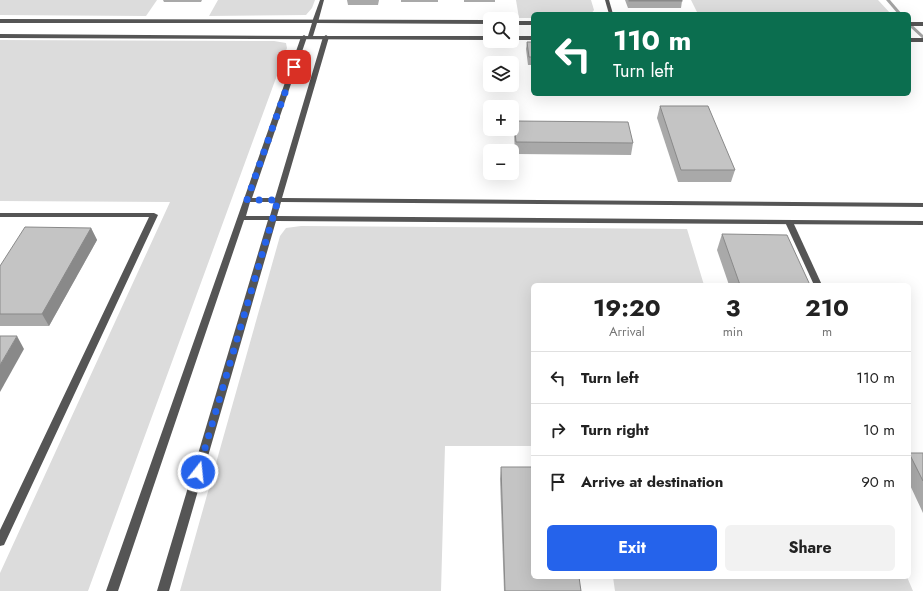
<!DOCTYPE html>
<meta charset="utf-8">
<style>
body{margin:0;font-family:Jost,sans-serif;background:#f2f2f2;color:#222;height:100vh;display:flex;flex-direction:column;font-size:15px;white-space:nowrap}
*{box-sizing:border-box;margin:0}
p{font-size:13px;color:#767676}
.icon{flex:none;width:22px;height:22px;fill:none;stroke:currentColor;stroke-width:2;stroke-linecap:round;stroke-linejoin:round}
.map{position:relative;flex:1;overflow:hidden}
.drawer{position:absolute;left:531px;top:283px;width:380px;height:296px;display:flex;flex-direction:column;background:#fff;border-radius:6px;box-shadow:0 4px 16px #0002}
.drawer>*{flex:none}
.hud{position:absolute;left:531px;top:12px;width:380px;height:84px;border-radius:6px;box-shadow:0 4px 16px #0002;background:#0b6e4f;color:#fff;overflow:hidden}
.buttons{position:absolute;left:483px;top:12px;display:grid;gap:8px}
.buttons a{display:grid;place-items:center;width:36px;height:36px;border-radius:6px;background:#fff;box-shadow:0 4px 16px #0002;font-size:20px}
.pin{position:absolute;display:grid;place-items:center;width:34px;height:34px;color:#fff;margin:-17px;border-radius:8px;box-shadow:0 2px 6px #0006}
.me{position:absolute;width:44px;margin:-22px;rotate:16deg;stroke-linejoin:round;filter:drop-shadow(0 0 3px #0008)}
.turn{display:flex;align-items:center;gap:14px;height:84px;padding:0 16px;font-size:18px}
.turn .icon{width:52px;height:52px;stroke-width:2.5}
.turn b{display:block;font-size:28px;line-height:34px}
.eta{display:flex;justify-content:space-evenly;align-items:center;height:68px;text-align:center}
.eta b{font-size:24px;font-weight:700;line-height:28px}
.cta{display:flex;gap:8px;margin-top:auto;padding:8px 16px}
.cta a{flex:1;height:46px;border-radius:6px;background:#2563eb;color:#fff;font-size:16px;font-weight:700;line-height:46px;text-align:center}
.cta a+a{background:#f2f2f2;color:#222}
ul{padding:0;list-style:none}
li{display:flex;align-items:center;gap:12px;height:52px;padding:0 16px;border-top:1px solid #e0e0e0}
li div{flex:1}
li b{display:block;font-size:15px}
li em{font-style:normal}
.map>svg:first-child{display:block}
.green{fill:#dcdcdc}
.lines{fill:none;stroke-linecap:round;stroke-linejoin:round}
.stream{fill:#a3a3a3;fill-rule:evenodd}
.service{fill:#555;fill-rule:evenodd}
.minor{fill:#555;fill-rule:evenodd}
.tertiary{fill:#555;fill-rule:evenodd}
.wall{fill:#a9a9a9}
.shaded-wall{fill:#898989}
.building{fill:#c4c4c4;stroke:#898989}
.route{stroke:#2563eb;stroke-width:7;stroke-dasharray:0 12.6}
</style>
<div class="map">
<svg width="923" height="591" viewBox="0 0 923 591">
<rect width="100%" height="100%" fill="#fff"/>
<g class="green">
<polygon points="0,0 157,0 146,16 0,15"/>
<polygon points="218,0 315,0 312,8 306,15 209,16"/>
<polygon points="516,0 591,0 594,10 591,14 533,14 533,18 519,18"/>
<polygon points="691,0 878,0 891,14 698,14"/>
<polygon points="0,40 274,41 286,43 287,48 88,591 0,591 0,573 170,202 0,201"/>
<polygon points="301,226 687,229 704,285 533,285 533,446 445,446 441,591 180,591 280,236 286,228"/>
<polygon points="613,577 907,577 913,591 615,591"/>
</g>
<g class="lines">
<g class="stream">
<polygon points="886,0 890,0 902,14 898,14"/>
<polygon points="909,22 923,35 923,39 909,26"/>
</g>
<polygon class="service" points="786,220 792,220 793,222 822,285 814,285 785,222"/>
<g class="minor">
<polygon points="320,0 324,0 318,22 315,24 312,22"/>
<polygon points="605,0 609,0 613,14 609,14"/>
<path d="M304 35 307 37 252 198H275L323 37 326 35 329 37 282 198 923 203V207L281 202 277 216 923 221V225L276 221 169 591H157L268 220H244L118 591H106L301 37ZM250 202H274L270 216H246Z"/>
<polygon points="0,213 154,213 158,215 4,545 0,546 0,530 149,217 0,217"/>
</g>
<g class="tertiary">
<polygon points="0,19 490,20 490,24 317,23 313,36 490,36 490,40 0,38 0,34 308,36 312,23 0,23"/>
<rect x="512" y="21" width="21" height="4"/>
<rect x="909" y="22" width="14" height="4"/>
<rect x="512" y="36" width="21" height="4"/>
<rect x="909" y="38" width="14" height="4"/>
</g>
</g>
<g class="wall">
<polygon points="163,0 202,0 201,2 164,2"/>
<polygon points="347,0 379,0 378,5 348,5"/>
<rect x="401" y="0" width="37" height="2"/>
<rect x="464" y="0" width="31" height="2"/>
<polygon points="625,0 682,0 682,1 681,8 628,8"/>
<polygon points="527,42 533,42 533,65 528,65 526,49"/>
<polygon points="660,106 735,170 731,182 678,182 657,118"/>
<polygon points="514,121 633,143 631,155 515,154 514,133"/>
<polygon points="91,228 97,240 49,326 0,326 0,266"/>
<polygon points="722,234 810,285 729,285 717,250"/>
<polygon points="909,453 923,453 923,513 909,483"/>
<polygon points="501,467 581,591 504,591 500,479"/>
</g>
<g class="shaded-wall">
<polygon points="91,228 97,240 49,326 42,314"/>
<polygon points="17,336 24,349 0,392 0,365"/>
</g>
<g class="building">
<rect x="629" y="0" width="53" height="1"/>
<polygon points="527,42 533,42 533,57 529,57"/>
<polygon points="660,106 708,106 735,170 681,170"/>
<polygon points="514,121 628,122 633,143 516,142"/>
<polygon points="25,227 91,228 42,314 0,314 0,266"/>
<polygon points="722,234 787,235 810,285 740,285"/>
<polygon points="0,336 17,336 0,365"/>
<polygon points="909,453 923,453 923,481"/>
<polygon points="501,467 533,467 533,577 579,577 581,591 505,591"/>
</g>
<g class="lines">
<polyline class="route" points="198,472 278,200 247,200 294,67"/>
</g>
</svg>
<div class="buttons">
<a><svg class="icon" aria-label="search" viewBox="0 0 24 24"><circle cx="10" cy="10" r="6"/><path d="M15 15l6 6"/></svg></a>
<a><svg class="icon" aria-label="layers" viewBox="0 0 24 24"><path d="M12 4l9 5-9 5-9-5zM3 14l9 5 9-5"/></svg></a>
<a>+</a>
<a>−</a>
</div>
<div class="pin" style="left:294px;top:67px;background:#d93025"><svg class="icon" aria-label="arrive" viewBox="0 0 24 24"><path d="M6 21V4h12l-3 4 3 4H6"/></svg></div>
<svg class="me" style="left:198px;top:472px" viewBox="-20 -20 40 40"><circle r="17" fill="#2563eb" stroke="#fff" stroke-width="3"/><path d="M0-11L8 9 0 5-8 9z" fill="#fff"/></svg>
<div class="hud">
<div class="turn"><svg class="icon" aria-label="left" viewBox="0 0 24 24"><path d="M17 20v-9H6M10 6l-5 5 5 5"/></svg><div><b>110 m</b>Turn left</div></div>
</div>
<section class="drawer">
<div class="eta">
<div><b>19:20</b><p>Arrival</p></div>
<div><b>3</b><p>min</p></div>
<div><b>210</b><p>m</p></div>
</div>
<ul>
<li><svg class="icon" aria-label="left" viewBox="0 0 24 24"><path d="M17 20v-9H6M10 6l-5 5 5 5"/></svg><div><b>Turn left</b></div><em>110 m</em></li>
<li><svg class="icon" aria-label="right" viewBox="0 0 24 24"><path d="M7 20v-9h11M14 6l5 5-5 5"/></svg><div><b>Turn right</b></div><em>10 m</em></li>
<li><svg class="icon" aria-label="arrive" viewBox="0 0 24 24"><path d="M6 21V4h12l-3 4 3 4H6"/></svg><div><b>Arrive at destination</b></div><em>90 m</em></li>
</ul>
<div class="cta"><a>Exit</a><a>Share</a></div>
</section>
</div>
